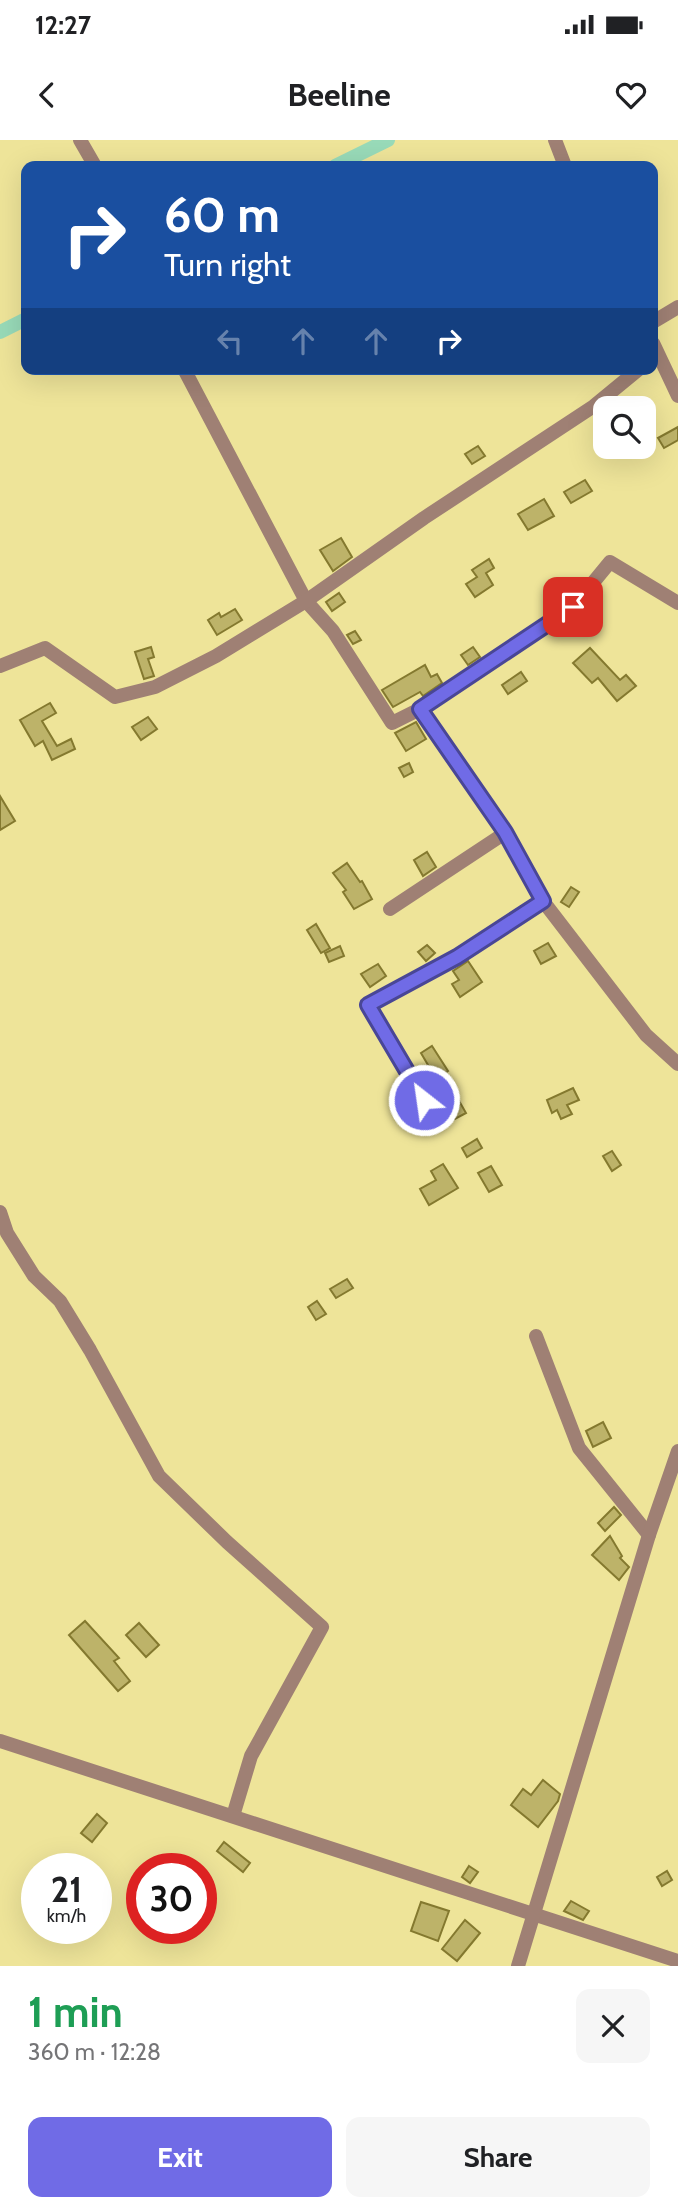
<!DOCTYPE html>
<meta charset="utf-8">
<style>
body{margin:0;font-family:Cabin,sans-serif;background:#f6f6f6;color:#202124;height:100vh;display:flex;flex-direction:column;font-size:26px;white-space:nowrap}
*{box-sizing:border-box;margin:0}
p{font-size:23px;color:#757577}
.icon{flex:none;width:38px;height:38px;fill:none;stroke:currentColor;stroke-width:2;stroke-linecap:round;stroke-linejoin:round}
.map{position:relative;height:1826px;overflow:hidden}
.drawer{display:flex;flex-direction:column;background:#fff;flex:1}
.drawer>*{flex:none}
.guide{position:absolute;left:21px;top:21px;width:637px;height:214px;border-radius:14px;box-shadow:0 7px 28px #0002;background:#1a4fa0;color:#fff;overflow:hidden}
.buttons{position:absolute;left:593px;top:256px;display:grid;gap:14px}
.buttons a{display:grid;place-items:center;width:63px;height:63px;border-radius:14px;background:#fff;box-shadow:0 7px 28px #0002;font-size:35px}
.speed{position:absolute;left:21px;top:1713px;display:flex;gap:14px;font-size:35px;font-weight:700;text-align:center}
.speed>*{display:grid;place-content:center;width:91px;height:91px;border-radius:50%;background:#fff;box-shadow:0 7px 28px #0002;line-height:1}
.speed small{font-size:18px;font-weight:400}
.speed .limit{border:10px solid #d22;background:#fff;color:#111}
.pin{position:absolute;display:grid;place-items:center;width:60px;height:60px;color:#fff;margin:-30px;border-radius:14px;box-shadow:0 4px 10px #0006}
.me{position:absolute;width:77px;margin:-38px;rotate:330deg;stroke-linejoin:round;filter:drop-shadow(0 0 5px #0008)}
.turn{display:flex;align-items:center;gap:24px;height:147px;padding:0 28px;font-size:32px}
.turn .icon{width:91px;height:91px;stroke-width:2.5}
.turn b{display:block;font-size:49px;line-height:60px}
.lanes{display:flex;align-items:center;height:66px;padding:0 28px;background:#0003;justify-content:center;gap:35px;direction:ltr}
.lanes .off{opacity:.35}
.round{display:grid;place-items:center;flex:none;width:74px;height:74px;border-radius:14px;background:#f6f6f6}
.overview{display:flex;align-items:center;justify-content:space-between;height:119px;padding:0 28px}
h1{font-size:42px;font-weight:700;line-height:52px;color:#1e9e55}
.primary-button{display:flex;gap:14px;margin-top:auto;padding:14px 28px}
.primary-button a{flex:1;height:80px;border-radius:14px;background:#706be6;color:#fff;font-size:28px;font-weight:700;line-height:80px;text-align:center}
.primary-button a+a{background:#f6f6f6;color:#202124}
.status{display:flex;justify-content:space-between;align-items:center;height:49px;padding:0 35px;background:#fff;direction:ltr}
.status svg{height:19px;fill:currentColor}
header{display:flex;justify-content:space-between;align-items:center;height:91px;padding:0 28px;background:#fff;font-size:32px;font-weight:700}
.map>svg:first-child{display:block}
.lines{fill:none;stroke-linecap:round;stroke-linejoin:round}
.canal{stroke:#98dab8;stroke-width:14}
.building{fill:#bdb369;stroke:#84792f;stroke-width:2}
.minor{stroke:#9f8074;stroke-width:14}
.route-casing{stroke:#494696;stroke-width:18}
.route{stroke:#706be6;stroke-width:12}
</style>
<div class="status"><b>12:27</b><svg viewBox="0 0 49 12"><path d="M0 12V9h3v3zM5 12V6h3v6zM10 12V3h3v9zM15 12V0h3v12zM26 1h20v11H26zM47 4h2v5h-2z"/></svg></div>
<header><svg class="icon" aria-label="back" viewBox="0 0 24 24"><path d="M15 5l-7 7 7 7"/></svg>Beeline<svg class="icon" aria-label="heart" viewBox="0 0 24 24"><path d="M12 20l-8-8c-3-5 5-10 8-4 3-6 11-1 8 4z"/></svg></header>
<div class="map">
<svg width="678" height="1826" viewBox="0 0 678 1826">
<rect width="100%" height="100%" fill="#eee499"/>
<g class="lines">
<g class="canal">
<polyline points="335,26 388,0"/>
<polyline points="0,192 26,179"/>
</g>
</g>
<g class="building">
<polygon points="678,287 678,300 664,308 658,298"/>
<polygon points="478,306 485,316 472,324 465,314"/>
<polygon points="585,340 592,351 571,363 564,352"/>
<polygon points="544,359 554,376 528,390 518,374"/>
<polygon points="341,398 352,417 333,431 320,410"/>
<polygon points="489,419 494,428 486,433 493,445 475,457 466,444 477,437 472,430"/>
<polygon points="339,453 345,462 332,471 326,462"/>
<polygon points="235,469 242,480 217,495 208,480 219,473 221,477"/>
<polygon points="355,491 361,500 353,504 347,495"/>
<polygon points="151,507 154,517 148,519 154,536 144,539 135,512"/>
<polygon points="473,507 480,517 468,525 461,515"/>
<polygon points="590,508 620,540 626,535 636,546 617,561 598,538 592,543 573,523"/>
<polygon points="425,525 431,537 437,534 442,543 423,556 420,552 393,567 382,550"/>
<polygon points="521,532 527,541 508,554 502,545"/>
<polygon points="50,563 56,573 42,581 57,606 71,599 75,609 52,620 43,601 35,606 20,580"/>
<polygon points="148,577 157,589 141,600 132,587"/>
<polygon points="416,582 426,599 406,611 395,593"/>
<polygon points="409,623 413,632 404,637 399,628"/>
<polygon points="0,656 15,681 0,690"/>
<polygon points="427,712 436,727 423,736 414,720"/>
<polygon points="347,723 360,742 362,741 372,759 354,769 343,752 346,750 333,733"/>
<polygon points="571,747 579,752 569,767 561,762"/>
<polygon points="316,784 330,808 321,813 307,790"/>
<polygon points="548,803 556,816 541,824 534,811"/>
<polygon points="427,805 435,813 426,821 418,812"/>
<polygon points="340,806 344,816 329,822 325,813"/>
<polygon points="468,821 482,842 460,857 452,844 459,840 453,831"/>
<polygon points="378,824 386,836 370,847 361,834"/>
<polygon points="432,906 448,931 432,941 429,936 423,941 418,932 428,925 421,913"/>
<polygon points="573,948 579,960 567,965 572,974 561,979 557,970 552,973 547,960"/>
<polygon points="454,952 466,973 455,979 453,975 441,983 436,974 447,966 443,959"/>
<polygon points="477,999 482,1008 467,1017 462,1008"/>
<polygon points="612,1011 621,1025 612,1031 603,1016"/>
<polygon points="443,1024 458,1048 429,1065 420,1049 436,1040 431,1031"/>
<polygon points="491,1026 502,1045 489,1052 478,1033"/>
<polygon points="347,1139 353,1148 336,1158 330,1149"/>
<polygon points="317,1161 326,1174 316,1180 308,1167"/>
<polygon points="603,1282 611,1298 593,1307 586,1291"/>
<polygon points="614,1367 621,1375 605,1391 598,1383"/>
<polygon points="610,1396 622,1416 620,1418 629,1427 619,1440 592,1415"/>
<polygon points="85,1481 119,1518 114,1521 130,1541 118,1551 69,1495"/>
<polygon points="139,1483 159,1505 146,1517 126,1495"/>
<polygon points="543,1640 560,1654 558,1661 538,1687 511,1665 523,1649 531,1655"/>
<polygon points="97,1674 107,1683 92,1702 81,1693"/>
<polygon points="224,1702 250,1723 243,1732 217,1711"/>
<polygon points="469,1726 478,1732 470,1743 462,1737"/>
<polygon points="667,1731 672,1740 662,1746 657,1737"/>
<polygon points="571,1761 589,1771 583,1780 564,1771"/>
<polygon points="421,1762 449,1771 438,1801 411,1791"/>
<polygon points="465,1780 480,1793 457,1821 442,1809"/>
</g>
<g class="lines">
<g class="minor">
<polyline points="80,0 95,26"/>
<polyline points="555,0 565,26"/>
<polyline points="653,182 678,167"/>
<polyline points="653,203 678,256"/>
<polyline points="184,229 306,461 333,491 392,583 420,569 505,693 543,761 646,895 678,924"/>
<polyline points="0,526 45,508 115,557 155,547 216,516 306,461 424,378 594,266 639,229"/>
<polyline points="420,569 573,467 610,422 678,463"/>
<polyline points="390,769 505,693"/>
<polyline points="423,960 368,865 457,817 543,761"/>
<polyline points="0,1072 7,1093 34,1136 60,1161 90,1210 159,1336 227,1402 322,1487 251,1616 233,1676"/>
<polyline points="536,1196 579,1308 649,1395"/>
<polyline points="0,1601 678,1821"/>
<polyline points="518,1826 649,1395 678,1311"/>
</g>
</g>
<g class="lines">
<g class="route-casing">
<polyline id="route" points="424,960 368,865 457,817 543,761 505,692 420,569 573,467"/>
</g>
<use href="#route" class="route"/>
</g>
</svg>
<div class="buttons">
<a><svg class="icon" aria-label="search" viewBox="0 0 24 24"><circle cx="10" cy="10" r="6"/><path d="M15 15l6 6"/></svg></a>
</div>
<div class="speed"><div>21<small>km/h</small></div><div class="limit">30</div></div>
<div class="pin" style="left:573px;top:467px;background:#d93025"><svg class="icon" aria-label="arrive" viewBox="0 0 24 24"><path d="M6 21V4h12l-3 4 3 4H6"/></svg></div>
<svg class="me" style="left:424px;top:960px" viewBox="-20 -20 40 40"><circle r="17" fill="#706be6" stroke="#fff" stroke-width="3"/><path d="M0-11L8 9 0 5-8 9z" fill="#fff"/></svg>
<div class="guide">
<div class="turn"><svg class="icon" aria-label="right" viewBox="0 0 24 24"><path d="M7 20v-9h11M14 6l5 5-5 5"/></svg><div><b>60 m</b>Turn right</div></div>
<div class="lanes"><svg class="icon off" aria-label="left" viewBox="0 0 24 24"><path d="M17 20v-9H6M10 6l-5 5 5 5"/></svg><svg class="icon off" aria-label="ahead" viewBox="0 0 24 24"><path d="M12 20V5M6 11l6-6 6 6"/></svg><svg class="icon off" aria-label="ahead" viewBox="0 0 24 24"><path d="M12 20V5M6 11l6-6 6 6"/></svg><svg class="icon" aria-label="right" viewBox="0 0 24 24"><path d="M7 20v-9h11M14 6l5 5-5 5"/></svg></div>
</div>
</div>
<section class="drawer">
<div class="overview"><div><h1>1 min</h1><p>360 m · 12:28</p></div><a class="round"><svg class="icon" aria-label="close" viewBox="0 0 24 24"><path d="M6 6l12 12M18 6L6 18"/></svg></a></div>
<div class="primary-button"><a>Exit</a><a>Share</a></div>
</section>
